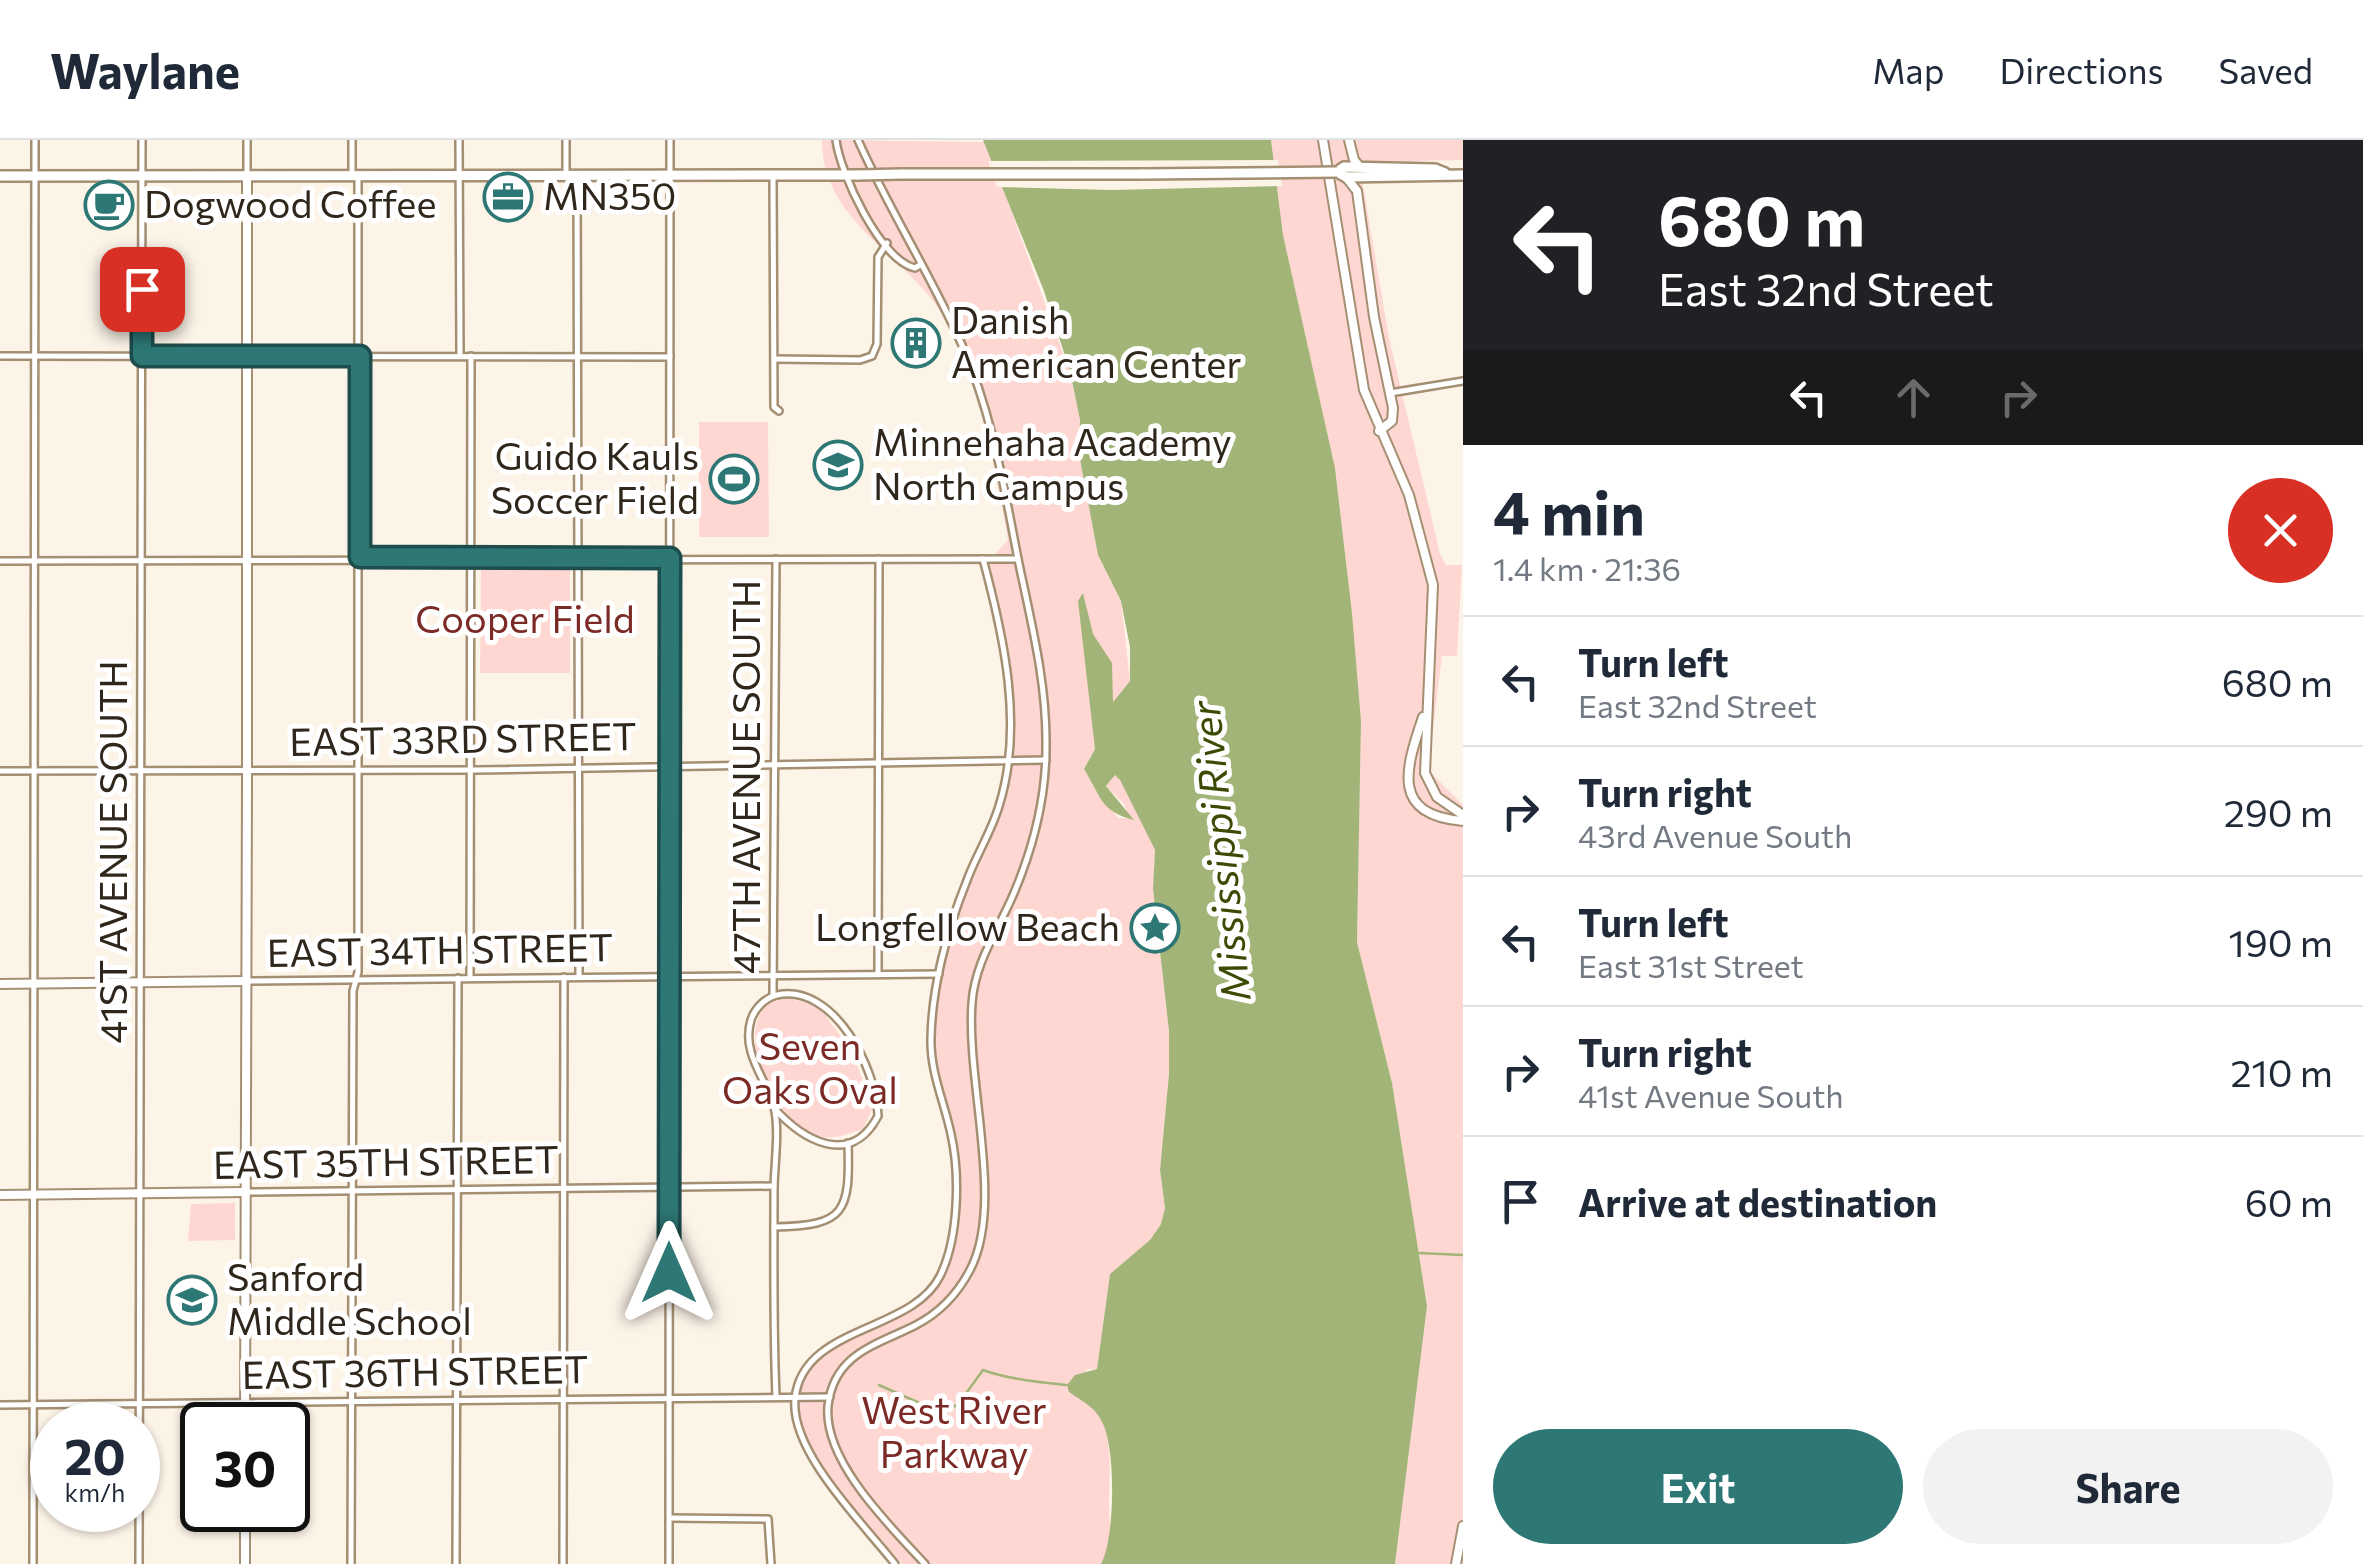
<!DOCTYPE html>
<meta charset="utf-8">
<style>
body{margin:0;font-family:Commissioner,sans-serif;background:#f2f2f3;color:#1f2937;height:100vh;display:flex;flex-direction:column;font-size:38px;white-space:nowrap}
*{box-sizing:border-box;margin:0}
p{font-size:32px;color:#747a83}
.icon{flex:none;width:55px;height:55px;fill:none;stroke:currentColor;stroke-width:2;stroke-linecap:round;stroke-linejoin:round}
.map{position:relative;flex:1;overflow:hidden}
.panel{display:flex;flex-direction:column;background:#fff;width:900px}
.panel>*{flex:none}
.top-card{background:#202124;color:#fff;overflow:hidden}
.speed{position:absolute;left:30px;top:1262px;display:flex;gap:20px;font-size:50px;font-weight:700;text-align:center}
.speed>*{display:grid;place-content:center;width:130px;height:130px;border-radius:50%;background:#fff;box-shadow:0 2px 8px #0004;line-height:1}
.speed small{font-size:25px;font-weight:400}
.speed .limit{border:5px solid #111;border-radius:15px;background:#fff;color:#111}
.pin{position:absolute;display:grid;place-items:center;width:85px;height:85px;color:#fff;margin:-42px;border-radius:20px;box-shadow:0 5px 15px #0006}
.me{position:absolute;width:110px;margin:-55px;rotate:0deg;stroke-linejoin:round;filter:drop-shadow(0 0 8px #0008)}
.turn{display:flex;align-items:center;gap:35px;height:210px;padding:0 30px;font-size:45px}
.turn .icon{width:130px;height:130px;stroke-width:2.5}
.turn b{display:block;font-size:70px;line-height:85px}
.lanes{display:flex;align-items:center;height:95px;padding:0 30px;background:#0003;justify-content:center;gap:50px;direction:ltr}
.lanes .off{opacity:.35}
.round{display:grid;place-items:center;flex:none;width:105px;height:105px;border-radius:52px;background:#f2f2f3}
.overview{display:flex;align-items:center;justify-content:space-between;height:170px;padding:0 30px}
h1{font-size:60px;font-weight:700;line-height:75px}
.primary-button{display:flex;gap:20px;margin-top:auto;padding:20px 30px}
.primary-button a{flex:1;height:115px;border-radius:60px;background:#2d7775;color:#fff;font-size:40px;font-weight:700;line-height:115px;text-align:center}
.primary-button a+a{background:#f2f2f3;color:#1f2937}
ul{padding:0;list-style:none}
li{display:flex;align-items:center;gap:30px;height:130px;padding:0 30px;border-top:2px solid #e0e1e3}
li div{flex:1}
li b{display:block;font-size:38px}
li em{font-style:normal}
header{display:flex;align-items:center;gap:60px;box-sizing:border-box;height:140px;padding:0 50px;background:#fff;border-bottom:2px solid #e0e1e3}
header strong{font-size:48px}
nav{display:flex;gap:55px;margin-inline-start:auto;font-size:35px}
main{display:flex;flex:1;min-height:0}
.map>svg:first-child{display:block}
.green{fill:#ffd7d2}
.water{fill:#a2b478}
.pier{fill:#fdf4e8}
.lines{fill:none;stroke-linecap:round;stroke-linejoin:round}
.stream{stroke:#a2b478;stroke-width:2.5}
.street-casing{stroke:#a58f73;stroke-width:10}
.secondary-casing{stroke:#a58f73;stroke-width:12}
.primary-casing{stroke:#a58f73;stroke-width:14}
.street{stroke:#fff;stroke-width:5}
.secondary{stroke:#fff;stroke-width:8}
.primary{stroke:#fff;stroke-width:9}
.primary-bridge-casing{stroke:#a58f73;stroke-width:14;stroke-linecap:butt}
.primary-bridge{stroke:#fff;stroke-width:9}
.route-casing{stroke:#1d4d4c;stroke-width:25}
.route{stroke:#2d7775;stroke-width:18}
.labels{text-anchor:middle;stroke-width:10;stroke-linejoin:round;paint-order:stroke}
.poi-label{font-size:38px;fill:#30271c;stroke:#fff;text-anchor:start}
.park-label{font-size:38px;fill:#7b2a26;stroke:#fff}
.street-label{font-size:38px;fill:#30271c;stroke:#fff}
.water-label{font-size:40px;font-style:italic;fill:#3c4b03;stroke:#fff}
</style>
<header>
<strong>Waylane</strong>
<nav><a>Map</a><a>Directions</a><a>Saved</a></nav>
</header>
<main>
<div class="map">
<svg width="1463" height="1424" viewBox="0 0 1463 1424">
<rect width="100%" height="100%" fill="#fdf4e8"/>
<g class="green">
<path d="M822 0 986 2 1070 232 1080 280 1079 314 1098 415 1121 461 1130 541 1113 562C1107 537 1105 516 1093 494 1087 483 1088 466 1083 454L1095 609 1084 629 1118 678H1128L1125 665 1106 646 1115 635 1120 640 1155 710 1153 749 1169 891V934L1160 1030 1165 1068 1161 1084 1150 1100 1110 1134 1097 1229H1087L1075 1256C1115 1272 1110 1319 1109 1355 1108 1380 1115 1399 1101 1424H902C871 1387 795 1311 799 1260 805 1189 921 1195 947 1131 963 1094 963 1036 956 996 950 963 935 935 935 900 935 849 951 785 972 738 982 715 995 693 1003 669 1029 590 1009 501 987 423L1008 400C995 327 981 244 945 179 908 114 822 84 822 0Z"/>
<polygon points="1271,0 1463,0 1463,20 1359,22 1389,198 1440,414 1446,425 1462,425 1457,516 1442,516 1428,630 1463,665 1463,1424 1395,1424 1427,1166 1392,943 1357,802 1361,581 1352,473 1335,328 1283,95"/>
<polygon points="699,282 768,282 769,397 699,397"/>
<polygon points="481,427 570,427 570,533 480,533"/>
<path d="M787 858 818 865 852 912 873 968 863 989C848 994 834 1000 817 996 775 985 733 897 768 863Z"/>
<polygon points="235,1063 235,1100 188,1101 191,1064"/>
</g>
<path class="water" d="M983 0H1271L1283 95 1335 328 1352 473 1361 581 1357 802 1392 943 1427 1166 1395 1424H1101C1115 1399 1116 1311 1103 1284 1096 1267 1083 1262 1069 1252L1067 1245 1075 1235 1097 1229 1110 1134 1150 1100 1161 1084 1165 1068 1160 1030 1169 934V891L1153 749 1155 710 1120 640 1115 635 1106 646 1134 680C1100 671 1102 658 1084 629L1095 609 1078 461 1083 453 1093 494 1112 523 1113 562 1130 541V507L1121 461 1098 415 1079 314 1080 280 1070 231 1044 151Z"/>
<polygon class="pier" points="1278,20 1282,46 1111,50 997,47 988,21"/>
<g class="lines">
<g class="stream">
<polyline points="1419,1113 1463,1115"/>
<path d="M879 1245 944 1274 959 1263 983 1230C1007 1239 1039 1242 1066 1245"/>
</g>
<g class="street-casing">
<g id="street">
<polyline points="247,0 247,37"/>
<polyline points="459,0 460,216"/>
<path d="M836 0C840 33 880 120 915 128L920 125"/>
<path d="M858 0C889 70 931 135 962 205 992 273 1004 347 1018 419 1031 482 1047 543 1046 607 1046 656 1033 708 1014 753 998 791 975 821 972 863 966 943 1005 1064 970 1130 958 1153 939 1173 916 1185 877 1205 834 1213 828 1266 823 1321 890 1386 925 1424"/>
<polyline points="352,37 352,0"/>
<polyline points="566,37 566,0"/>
<polyline points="577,37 579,837"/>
<polyline points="773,37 774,267 779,271"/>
<polyline points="0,216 670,217"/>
<polyline points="775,219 860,220 872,216 877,204 878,117 887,103"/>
<polyline points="1390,253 1463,241"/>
<polyline points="0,421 1018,419"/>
<polyline points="0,631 477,630 1046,620"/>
<polyline points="878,834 879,419"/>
<polyline points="470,837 471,216"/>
<polyline points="247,841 939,834"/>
<polyline points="773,856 776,419"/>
<path d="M774 968C802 999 850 1029 878 976 877 929 834 843 777 855 765 858 755 868 751 880 741 913 766 938 774 967 780 991 774 1025 774 1051 774 1119 773 1188 776 1256"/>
<polyline points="247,1052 774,1046"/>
<path d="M774 1087C846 1086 850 1072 848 1003"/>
<polyline points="0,1265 830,1257"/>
<polyline points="670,1378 768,1379 771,1424"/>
<polyline points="33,1424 35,0"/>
<polyline points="139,1424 142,0"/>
<polyline points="351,1424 353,851 358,832 358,38"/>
<polyline points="456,1424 458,838"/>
<polyline points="563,1424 564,837"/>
<polyline points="669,1424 670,0"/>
<path d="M895 1424C863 1383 790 1312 795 1259 802 1185 912 1193 940 1136 959 1098 960 1034 951 994 944 961 930 932 931 898 932 847 947 790 966 743 975 717 991 693 999 666 1024 587 1004 497 983 419"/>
</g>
</g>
<g class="secondary-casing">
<g id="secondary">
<polyline points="1323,0 1364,250 1409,355 1433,445 1425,633 1437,657 1463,675"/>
<polyline points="1349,0 1354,20 1360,27"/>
<polyline points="247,37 247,411 247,404"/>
<polyline points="1346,37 1357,51 1374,177 1393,268 1392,281 1379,291"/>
<polyline points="247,411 247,644 247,636"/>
<path d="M1423 577C1405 630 1391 675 1463 681"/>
<polyline points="0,844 247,841"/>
<polyline points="0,1055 246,1052"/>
<polyline points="245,1285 247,644"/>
<polyline points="245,1424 245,1370"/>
<polyline points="1456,1424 1463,1386"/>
</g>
</g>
<g class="primary-casing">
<g id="primary">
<polyline points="1337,32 1346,37 1463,35"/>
<polyline points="1337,32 1344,27 1435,29 1445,33"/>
<polyline points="902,34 1144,34"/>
<polyline points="0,36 858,35"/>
</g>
</g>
<use href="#street" class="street"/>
<use href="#secondary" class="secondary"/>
<use href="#primary" class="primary"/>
<g class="primary-bridge-casing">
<g id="primary-bridge">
<polyline points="1144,34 1337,32"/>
<polyline points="858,35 902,34"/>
</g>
</g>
<use href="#primary-bridge" class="primary-bridge"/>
</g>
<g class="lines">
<g class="route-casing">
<polyline id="route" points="142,149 142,216 360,216 360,417 670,418 669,1133"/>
</g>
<use href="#route" class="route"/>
</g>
<defs>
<g id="office-ring" transform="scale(2.5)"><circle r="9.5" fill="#fff" stroke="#2d7775" stroke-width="1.5"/><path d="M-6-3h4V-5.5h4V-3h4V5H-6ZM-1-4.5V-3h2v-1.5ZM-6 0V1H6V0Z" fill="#2d7775"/></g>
<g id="cafe-ring" transform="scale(2.5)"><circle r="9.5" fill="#fff" stroke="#2d7775" stroke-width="1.5"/><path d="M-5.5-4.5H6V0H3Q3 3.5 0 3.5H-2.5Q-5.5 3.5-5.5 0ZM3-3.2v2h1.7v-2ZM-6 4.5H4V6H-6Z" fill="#2d7775"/></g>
<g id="building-ring" transform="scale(2.5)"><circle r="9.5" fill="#fff" stroke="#2d7775" stroke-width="1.5"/><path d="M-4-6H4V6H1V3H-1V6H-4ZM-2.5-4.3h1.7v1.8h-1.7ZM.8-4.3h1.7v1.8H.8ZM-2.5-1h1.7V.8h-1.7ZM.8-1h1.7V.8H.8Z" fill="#2d7775"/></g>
<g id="school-ring" transform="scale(2.5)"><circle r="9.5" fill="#fff" stroke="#2d7775" stroke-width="1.5"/><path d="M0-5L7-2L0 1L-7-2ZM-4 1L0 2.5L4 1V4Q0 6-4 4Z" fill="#2d7775"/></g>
<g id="stadium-ring" transform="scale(2.5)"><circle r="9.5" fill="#fff" stroke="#2d7775" stroke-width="1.5"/><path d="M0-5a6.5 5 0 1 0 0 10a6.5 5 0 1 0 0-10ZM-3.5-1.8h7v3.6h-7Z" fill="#2d7775"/></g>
<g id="sight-ring" transform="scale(2.5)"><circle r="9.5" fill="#fff" stroke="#2d7775" stroke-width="1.5"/><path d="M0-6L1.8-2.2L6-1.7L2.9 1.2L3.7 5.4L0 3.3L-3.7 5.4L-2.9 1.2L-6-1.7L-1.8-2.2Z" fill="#2d7775"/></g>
</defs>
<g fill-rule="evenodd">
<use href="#office-ring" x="508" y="57"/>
<use href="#cafe-ring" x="109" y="65"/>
<use href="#building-ring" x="916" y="203"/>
<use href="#school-ring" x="838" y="325"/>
<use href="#stadium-ring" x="734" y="339"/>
<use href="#sight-ring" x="1155" y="788"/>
<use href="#school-ring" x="192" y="1160"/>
</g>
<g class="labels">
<g class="poi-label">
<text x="543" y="70">MN350</text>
<text x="144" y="78">Dogwood Coffee</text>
<text x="951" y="194">Danish<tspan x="951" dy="44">American Center</tspan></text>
<text x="873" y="316">Minnehaha Academy<tspan x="873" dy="44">North Campus</tspan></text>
<text x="699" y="330" text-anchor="end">Guido Kauls<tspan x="699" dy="44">Soccer Field</tspan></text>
<text x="1120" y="801" text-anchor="end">Longfellow Beach</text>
<text x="227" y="1151">Sanford<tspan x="227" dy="44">Middle School</tspan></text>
</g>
<g class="park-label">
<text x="525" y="493">Cooper Field</text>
<text x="810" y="920">Seven<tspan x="810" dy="44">Oaks Oval</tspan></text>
<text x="954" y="1284">West River<tspan x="954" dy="44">Parkway</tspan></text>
</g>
<g class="street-label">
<text transform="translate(463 600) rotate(-1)" y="13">EAST 33RD STREET</text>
<text transform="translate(747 637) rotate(-90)" y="13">47TH AVENUE SOUTH</text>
<text transform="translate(114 712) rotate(-90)" y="13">41ST AVENUE SOUTH</text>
<text transform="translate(440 811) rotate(-1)" y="13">EAST 34TH STREET</text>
<text transform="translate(386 1023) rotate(-1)" y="13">EAST 35TH STREET</text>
<text transform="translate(415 1233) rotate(-1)" y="13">EAST 36TH STREET</text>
</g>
<g class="water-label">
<text transform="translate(1221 711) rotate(-96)" y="14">Mississippi River</text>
</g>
</g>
</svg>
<div class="speed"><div>20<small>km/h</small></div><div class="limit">30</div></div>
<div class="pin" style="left:142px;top:149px;background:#d93025"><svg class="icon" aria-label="arrive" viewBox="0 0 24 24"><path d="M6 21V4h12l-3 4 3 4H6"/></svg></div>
<svg class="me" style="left:669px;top:1133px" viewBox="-20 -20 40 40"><path d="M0-17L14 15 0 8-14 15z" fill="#2d7775" stroke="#fff" stroke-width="4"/></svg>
</div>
<section class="panel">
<div class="top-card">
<div class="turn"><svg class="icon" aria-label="left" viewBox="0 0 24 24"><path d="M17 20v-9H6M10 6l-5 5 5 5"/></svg><div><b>680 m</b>East 32nd Street</div></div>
<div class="lanes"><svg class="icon" aria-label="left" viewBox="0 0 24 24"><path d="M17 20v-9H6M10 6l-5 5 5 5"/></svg><svg class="icon off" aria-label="ahead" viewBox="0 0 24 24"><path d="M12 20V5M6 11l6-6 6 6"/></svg><svg class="icon off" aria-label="right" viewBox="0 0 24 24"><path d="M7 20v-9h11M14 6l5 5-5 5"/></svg></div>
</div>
<div class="overview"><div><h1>4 min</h1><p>1.4 km · 21:36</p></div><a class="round" style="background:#d93025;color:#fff"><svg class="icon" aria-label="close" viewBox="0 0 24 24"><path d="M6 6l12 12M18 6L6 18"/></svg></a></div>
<ul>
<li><svg class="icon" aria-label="left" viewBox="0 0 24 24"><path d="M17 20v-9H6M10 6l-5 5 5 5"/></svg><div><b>Turn left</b><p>East 32nd Street</p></div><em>680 m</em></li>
<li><svg class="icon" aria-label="right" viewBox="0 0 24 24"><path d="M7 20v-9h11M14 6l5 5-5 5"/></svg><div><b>Turn right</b><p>43rd Avenue South</p></div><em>290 m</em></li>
<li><svg class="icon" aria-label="left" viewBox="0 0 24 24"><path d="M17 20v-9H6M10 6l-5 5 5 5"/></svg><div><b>Turn left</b><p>East 31st Street</p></div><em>190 m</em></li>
<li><svg class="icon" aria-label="right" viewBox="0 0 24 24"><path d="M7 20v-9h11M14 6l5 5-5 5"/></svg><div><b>Turn right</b><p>41st Avenue South</p></div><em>210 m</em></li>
<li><svg class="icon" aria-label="arrive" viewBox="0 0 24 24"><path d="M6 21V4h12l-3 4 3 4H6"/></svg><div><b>Arrive at destination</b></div><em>60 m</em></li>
</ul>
<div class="primary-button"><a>Exit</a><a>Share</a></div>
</section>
</main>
